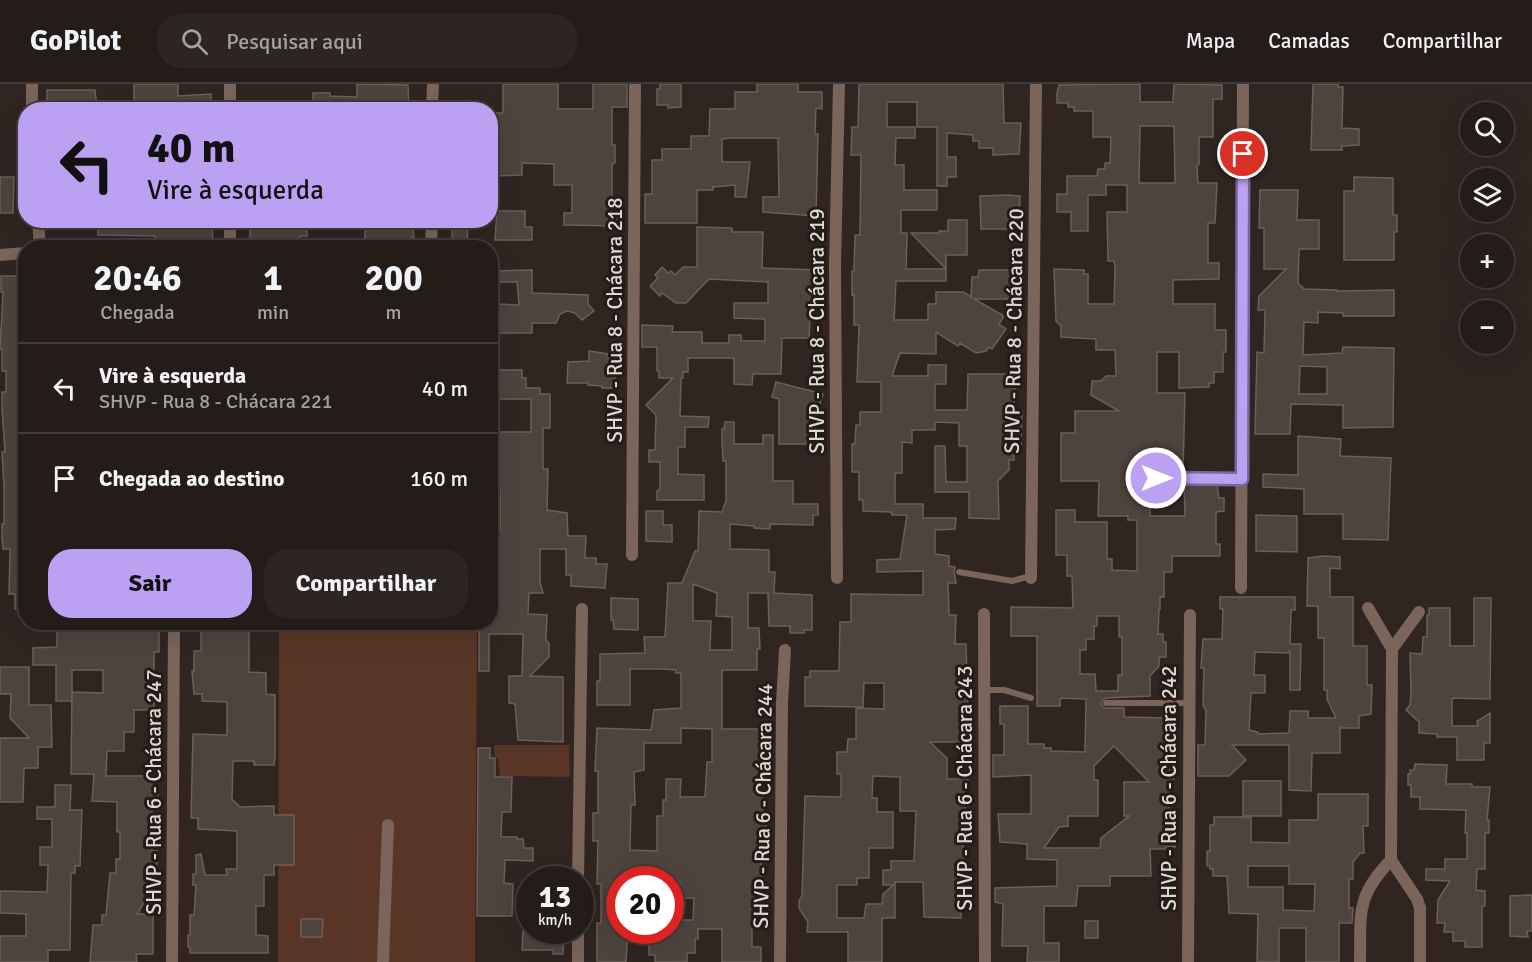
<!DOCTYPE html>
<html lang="pt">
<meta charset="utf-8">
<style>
body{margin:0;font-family:Signika,sans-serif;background:#2c2522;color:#f1f3f6;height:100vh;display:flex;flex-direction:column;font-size:22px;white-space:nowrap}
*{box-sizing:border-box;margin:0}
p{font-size:20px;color:#a3a1a2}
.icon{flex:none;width:33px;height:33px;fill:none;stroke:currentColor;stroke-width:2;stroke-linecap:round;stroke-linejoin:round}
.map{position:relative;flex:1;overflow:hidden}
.side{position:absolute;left:18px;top:156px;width:480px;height:390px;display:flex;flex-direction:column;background:#241c19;border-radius:24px;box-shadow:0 6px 24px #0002,0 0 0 2px #413a38}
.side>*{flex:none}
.guide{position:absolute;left:18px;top:18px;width:480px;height:126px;border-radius:24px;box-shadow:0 6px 24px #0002,0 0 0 2px #413a38;background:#bca0f2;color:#111;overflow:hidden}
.buttons{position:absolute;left:1460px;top:18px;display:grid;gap:12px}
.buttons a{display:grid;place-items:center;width:54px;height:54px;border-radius:50%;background:#241c19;box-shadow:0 6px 24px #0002,0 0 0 2px #413a38;font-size:30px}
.speed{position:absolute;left:516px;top:782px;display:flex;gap:12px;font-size:30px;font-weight:700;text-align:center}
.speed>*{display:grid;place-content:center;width:78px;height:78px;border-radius:50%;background:#241c19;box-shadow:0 6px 24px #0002,0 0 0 2px #413a38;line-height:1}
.speed small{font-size:15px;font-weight:400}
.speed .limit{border:9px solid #d22;background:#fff;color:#111}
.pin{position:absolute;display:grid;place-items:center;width:51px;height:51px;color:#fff;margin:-26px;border:3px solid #fff;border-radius:50%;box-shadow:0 2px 6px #0007}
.me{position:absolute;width:66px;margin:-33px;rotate:90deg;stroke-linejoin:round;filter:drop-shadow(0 0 4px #0008)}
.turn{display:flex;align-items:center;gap:21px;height:126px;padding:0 30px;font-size:27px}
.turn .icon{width:78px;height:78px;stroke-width:2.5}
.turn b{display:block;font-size:42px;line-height:51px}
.eta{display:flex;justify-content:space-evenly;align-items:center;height:102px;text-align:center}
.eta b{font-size:36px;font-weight:800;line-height:42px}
.action{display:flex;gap:12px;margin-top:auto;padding:12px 30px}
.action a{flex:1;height:69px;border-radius:24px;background:#bca0f2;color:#111;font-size:24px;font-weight:800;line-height:69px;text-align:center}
.action a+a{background:#2c2522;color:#f1f3f6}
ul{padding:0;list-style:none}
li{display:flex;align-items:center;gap:18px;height:90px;padding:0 30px;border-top:2px solid #413a38}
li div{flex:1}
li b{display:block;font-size:22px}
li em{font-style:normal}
header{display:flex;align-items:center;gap:36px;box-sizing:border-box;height:84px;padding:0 30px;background:#241c19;border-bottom:2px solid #413a38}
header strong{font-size:28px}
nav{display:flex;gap:33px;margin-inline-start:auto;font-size:21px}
.search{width:420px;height:54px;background:#2c2522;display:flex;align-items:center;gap:15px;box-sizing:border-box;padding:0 21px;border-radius:24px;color:#a3a1a2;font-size:22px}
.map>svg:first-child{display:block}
.green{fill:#593526}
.building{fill:#4f433e;stroke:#6c5f5a;stroke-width:1.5;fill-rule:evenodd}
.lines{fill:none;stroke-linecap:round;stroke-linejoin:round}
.lane{stroke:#7b645a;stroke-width:6}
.street{stroke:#7b645a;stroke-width:12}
.route-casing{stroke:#7a689d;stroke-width:15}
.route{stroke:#bca0f2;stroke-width:10}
.labels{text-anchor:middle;stroke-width:6;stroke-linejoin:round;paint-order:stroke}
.street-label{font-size:21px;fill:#ded7d4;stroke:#261c17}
</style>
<header>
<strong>GoPilot</strong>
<div class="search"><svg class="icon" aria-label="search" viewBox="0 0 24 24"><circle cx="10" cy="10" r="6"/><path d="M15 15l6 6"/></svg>Pesquisar aqui</div>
<nav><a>Mapa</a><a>Camadas</a><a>Compartilhar</a></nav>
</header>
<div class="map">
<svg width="1532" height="878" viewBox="0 0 1532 878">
<rect width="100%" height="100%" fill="#302521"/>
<g class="green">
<polygon points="279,539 477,539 475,878 278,878"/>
<polygon points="494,661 569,661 570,693 500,692 498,674 495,674"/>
</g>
<g class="building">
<polygon points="134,0 178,0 178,12 211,10 211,23 209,26 150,26 150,17 134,17"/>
<polygon points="357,0 408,1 409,26 357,24 313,26 313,9 330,9 330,12 357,13"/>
<polygon points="503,0 558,0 558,25 593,25 593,0 627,0 627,23 612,23 612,61 615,61 615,79 612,80 612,127 616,127 616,142 564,141 564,129 572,129 572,101 554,101 554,80 522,79 522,91 491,92 490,60 495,60 495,29 503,29"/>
<polygon points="660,0 681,0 681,23 668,24 668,21 657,21 657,5 660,5"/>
<polygon points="757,0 798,0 798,8 822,8 822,25 816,24 815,50 818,50 816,132 763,128 763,113 779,113 778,54 731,54 722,55 722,78 750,78 746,113 735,113 735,101 713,103 713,106 697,106 697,139 645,139 645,110 652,110 652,76 662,76 662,65 691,65 691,52 709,52 710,25 735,25 735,8 757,8"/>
<path d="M859 0H1003L1004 39H1021L1019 70 993 71V64H979V57H973V51L947 49V73H956V93H947V102H937V43H917V18H887V43H915V54H896L895 81H904V106H937V126H901V149H907L906 185H946L911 149H939V147H948V136H967V171H946V197H896L894 236H928V220H936V208H964L971 213 972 193H978L979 186H1017V193L1019 194 1016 215H974L1004 232 999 240 1006 245 992 265 989 263 986 267 976 269 960 259 958 262 936 248V270L900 269 892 292H928V281H946V300H935V326H967L968 290H1009V295L1015 296 1014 327H1022L1021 362H1014V376H1009V386L998 397 999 435 969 434V408H935V362H945L946 398H967V362H959V339L935 338V346H912V359L902 358V389H895V420H923V434H956L955 445 935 446V470L949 472V482L955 483 954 488 956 499H948L949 531H956L955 560H966L969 658H930L947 674V695H968V706H965V728H962L964 782H960L961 834 924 833 923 798H895V834H882V878H848V848H807L808 838 799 824V817L802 812 805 712 841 713V690H837V668H847L848 655H856V624L884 625V599H864L863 623 805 622V593H810V587H839L840 538H851V510L923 511V487L877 488V476L900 475 907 431H892L891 428 863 427V416H859V388H852V360H855L856 341H860V328H881V298H857L859 241H854V210L852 211V187H854L855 151H860L861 71H851L852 43H858ZM873 692 900 693V727H916L914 777H891V786H883V801H893L883 810 882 820H866L864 834H837V801H857V794H869V764H893V728H877V714H872Z"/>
<path d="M1140 0V18H1173L1174 0 1222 1V15H1213V53H1199V80L1197 82 1198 99H1217L1215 139H1208V179H1219V195L1173 196V220H1215V246H1226V268H1223V288H1214V299H1209V303L1179 304V268H1157V309H1185L1183 389H1153L1151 395 1153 398V408H1150V432H1185L1184 400H1217L1219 414H1224V427L1216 428V460H1220V472H1172V488H1164V513H1160V525H1159L1158 550H1163V558H1166V573H1159V582L1150 592V612L1106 614 1101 618 1102 622 1105 624H1124V633L1167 634V670L1174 672V695H1169V731H1177L1175 763H1166V765H1150L1151 792H1110V802H1078L1076 822H1044V859H1059V878H1027L1028 862H1002L1003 820 995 818V804L1057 802V776L1027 775V760L1000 758 998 730H1031V691L993 693V671H1004V640H1000V622H1028V660H1044V664H1051V667L1085 668 1086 615 1060 614V622H1037V552H1011V523L1073 524 1072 492H1067V471H1056V426H1075V438H1107V475H1112V486L1137 487V436H1128V432H1098L1099 397H1061V349H1075V327H1119L1091 311 1092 297H1101L1106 292H1116L1115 266H1096V255L1061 253V242L1056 237 1054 185 1084 186V190H1088V220H1114L1115 183 1114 177H1108L1107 128H1127V101H1106V111H1088V147H1071V128H1057V110H1067V92H1097L1098 85H1105V79H1110L1111 53H1093V27H1074V23H1068V19H1057V9L1059 1ZM1140 42H1174L1175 99H1139ZM1097 532H1119V553H1122V591H1118V607H1096L1095 590H1080V566H1086V555H1094V542H1097ZM1114 662 1149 698H1124V732H1129L1101 754 1100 764H1044L1059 743 1068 742V732H1098V696H1094V682Z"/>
<polygon points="1313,0 1338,0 1338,3 1343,3 1342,44 1359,45 1359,61 1342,62 1342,66 1311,66"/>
<polygon points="47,6 95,6 97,26 47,26"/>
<polygon points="0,93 14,93 13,129 0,129"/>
<polygon points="1354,93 1393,94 1393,131 1397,131 1397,148 1394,148 1394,176 1344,176 1344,107 1354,107"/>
<path d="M1260 106H1298L1297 136H1319V165H1299L1298 199 1304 205 1337 206V207L1394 206V232H1343V229L1318 228V239L1304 238 1303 271 1342 269 1343 263 1394 264 1393 343 1343 344V321L1291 320 1290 350H1255L1257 268 1264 269 1265 226H1258L1259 212 1286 185H1264V144H1259ZM1300 282 1327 283V310H1299Z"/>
<polygon points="1008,111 1020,112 1019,140 1008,141 1008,145 981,145 980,112"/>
<polygon points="497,127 525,127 525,143 532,143 532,156 495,156"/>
<polygon points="102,136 212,136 213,162 156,164 155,152 98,151 98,140 102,140"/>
<polygon points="250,136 307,136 307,152 300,152 300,164 250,164"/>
<polygon points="365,136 412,136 414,154 411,154 411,164 365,164"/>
<polygon points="452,136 468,136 467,164 452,164"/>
<polygon points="697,143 732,144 732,148 763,148 762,184 815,186 813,234 810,234 809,254 782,254 781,290 753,290 752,301 734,300 734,274 688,274 688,288 683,288 683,294 681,294 680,332 709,333 708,343 685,343 685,363 678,363 678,390 704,391 704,416 657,416 657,407 660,405 660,378 649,378 649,366 655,366 656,331 646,321 673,294 659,294 659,287 657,287 657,263 642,263 642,241 673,242 672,248 702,248 702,259 729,259 729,251 741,251 741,257 765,257 765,235 734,234 734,219 768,219 768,198 709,195 686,219 676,219 662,209 660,212 650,202 658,194 655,191 662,183 668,189 671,187 675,191 683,183 697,183"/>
<polygon points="532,186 532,209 588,211 588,220 594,227 582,236 575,229 567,227 560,230 556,239 532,239 532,249 496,249 497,220 519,221 517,198 490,198 490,187"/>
<polygon points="1,192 26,192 26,525 15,525 15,510 9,510 10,465 3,465 2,454 2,440 4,440 4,402 2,368 5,368 2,325 2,308 6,308 6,287 2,287 2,265 0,265 3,208 1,208"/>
<polygon points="589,267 608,270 609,284 615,284 615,304 602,304 602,302 588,301 588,299 567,299 568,278 589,277"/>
<polygon points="491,286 522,286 522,294 526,294 526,304 540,304 540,310 550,310 550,344 543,344 543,385 548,385 547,426 567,429 568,452 586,452 585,474 596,474 596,480 607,480 605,504 571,502 571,491 566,491 566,465 540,465 540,498 543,509 529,509 528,530 547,531 546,556 549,559 549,573 530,592 563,593 563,658 518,656 515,620 509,619 509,592 522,592 523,550 489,550 489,587 479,587 479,544 483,544 483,538 490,538 490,447 500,447 500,407 493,407 493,383 499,383 499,360 490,360 490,348 531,348 531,315 491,315"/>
<polygon points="776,298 823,310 818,325 813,323 814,355 809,360 779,360 779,315 772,313"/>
<path d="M725 338H734V360H763V351H773V397H793V420H818V431H813V441L770 440V445L754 444V442L730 440V465L769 466V488H775L774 509 812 511V546H804V549H790V542H769L768 509H748V544H759L760 565H757V586H722V645H762L758 712H762L763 734H766V749H763V756H761L762 840H752V863H761V878H722V845H698V855H695V869H687V878H655V871H649V858H653V846H670V836H693L694 814H680V798H670V795H620V846H628L626 878H597V839H601V800H597L598 757H593V729H598V687H595L597 644 651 646 654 626 681 624V589H676V586L662 585H630V621H597V597H600V570L645 569 644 553H665L668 499H682L695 467H698L699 427 722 428 726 417V377H723L722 358V345H724ZM693 500 717 509 716 532 732 533V566H710L711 537H693ZM681 644 712 645V678H707L705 713H680L681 695H666V716H663V732H657V767L630 766 631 721H635L634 688 644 686V659H681Z"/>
<polygon points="1298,352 1341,355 1340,372 1391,374 1388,456 1343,455 1343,430 1304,430 1304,405 1263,403 1263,390 1298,391"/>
<polygon points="646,427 663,427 663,441 672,441 672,458 646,457"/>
<polygon points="1256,431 1297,432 1297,468 1256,467"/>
<polygon points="1324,472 1340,473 1340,485 1330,484 1330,513 1353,513 1353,562 1367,562 1367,601 1372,601 1371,630 1359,632 1359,644 1340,644 1340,642 1340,669 1312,669 1311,707 1289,706 1289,661 1232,661 1246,676 1229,692 1198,692 1198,661 1205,661 1206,626 1203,622 1204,584 1201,584 1203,555 1222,555 1223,525 1220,525 1220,513 1295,513 1295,526 1291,526 1290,560 1301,560 1300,606 1290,606 1290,566 1290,569 1255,568 1254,591 1265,591 1265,609 1251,609 1249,646 1258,648 1258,650 1289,649 1290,627 1308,627 1308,634 1336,634 1327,615 1327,606 1324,606 1324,554 1318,554 1318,522 1307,522 1308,474"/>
<polygon points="611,514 638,515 638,546 614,545 613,536 611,536"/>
<polygon points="1474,514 1491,514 1490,615 1452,614 1452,642 1478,642 1477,637 1490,629 1490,659 1484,659 1484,676 1457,676 1457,653 1437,653 1437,650 1419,649 1419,638 1406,626 1410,621 1411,608 1410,569 1422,570 1423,553 1427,553 1427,531 1429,531 1429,524 1450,524 1450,562 1474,562"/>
<polygon points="73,538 129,538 129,547 159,546 159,568 154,568 154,587 148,587 148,609 154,609 154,626 134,626 134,648 124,648 124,667 107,667 106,692 152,692 152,710 158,710 158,726 152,726 152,767 157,767 157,781 148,781 148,812 137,830 153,830 153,870 136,870 137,878 90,878 93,841 102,841 102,831 106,831 110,789 116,789 116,775 120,775 120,748 117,748 117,718 92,717 94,690 71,690 72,608 103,609 103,586 72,586 72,617 56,617 56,581 33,581 33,564 57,563 57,546 73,546"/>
<polygon points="236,538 249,538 249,588 266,589 266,610 275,611 275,674 274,681 254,681 254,677 233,677 232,715 240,723 274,722 274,731 294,731 294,781 274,781 274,791 264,791 264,822 256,822 256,851 268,852 268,869 190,869 190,863 188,863 188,851 190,851 190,831 194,831 196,801 193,801 193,790 196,790 196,771 201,770 205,791 227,791 226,785 237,785 237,747 198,745 198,734 191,734 193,650 227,651 227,618 202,617 202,610 194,610 192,587 194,587 194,567 201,567 201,547 236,547"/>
<polygon points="0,583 29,583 29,621 51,621 52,663 38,663 38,684 24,684 23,718 0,718 0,654 29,654 10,634 11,610 0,610"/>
<polygon points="478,664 490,664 490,674 495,674 495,693 512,693 511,728 502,728 501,753 517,753 517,755 523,755 524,764 533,764 533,777 505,776 504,799 513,800 512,832 477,832"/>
<polygon points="1415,680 1447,681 1446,700 1472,700 1472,703 1490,703 1487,736 1489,736 1489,749 1485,749 1485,785 1477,785 1476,806 1485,807 1485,822 1482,822 1482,863 1465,863 1465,857 1453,857 1453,848 1444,848 1445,839 1437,839 1438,816 1450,797 1426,796 1426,785 1445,785 1445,775 1467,775 1467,749 1465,749 1466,726 1420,725 1420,713 1411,713 1411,701 1408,701 1408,690 1410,690 1410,686 1414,686"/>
<rect x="1243" y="697" width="38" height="35"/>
<polygon points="55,701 71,701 70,726 82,726 80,782 75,782 75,789 71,789 70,866 48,866 48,878 0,878 0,852 26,852 26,830 0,829 0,807 47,808 48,781 40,781 40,763 52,763 52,735 37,735 37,723 55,723"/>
<path d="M1318 710H1368V742H1363L1364 769H1360L1353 778V795H1349V824H1353L1352 839H1339V878H1306V844H1279V878H1257L1258 830 1229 829 1227 792H1213V785H1210V782H1207V767H1210V741H1214V733H1251V758L1289 759V736H1318ZM1248 782H1289V800H1315L1314 827 1283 826V803H1248Z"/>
<polygon points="1532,811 1532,847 1527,847 1528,853 1510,852 1510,812"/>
<polygon points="301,835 323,835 322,853 301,853"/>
<rect x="1085" y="837" width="13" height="17"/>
<polygon points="535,846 564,846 563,870 553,870 553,866 522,866 523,847"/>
</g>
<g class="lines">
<g class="lane">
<polyline points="1156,394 1242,395"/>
<polyline points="959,488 1012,497 1031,492"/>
<polyline points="985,606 1004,606 1031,614"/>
<polyline points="1106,619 1189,619"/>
</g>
<g class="street">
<polyline points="32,0 32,26"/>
<polyline points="230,26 230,0"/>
<polyline points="432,26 433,0"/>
<polyline points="38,136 40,164"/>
<polyline points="230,164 230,136"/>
<polyline points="431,164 432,136"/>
<polyline points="0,171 26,169"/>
<polyline points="632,471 635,0"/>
<polyline points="837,494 835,182 839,0"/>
<polyline points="1031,494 1036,0"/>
<polyline points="1241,504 1243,0"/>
<polyline points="1368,524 1392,565 1419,528"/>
<polyline points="984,530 985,878"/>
<polyline points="1391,776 1417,815 1420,824 1420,878"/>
<polyline points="578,795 582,525"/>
<polyline points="172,878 174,538"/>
<polyline points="383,878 388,741"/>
<polyline points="578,878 578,846"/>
<polyline points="780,878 782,620 785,566"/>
<polyline points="1188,878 1190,531"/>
<path d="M1360 878C1361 830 1355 813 1391 776L1392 565"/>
</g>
</g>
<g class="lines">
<g class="route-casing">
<polyline id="route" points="1156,394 1242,395 1243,70"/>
</g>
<use href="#route" class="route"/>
</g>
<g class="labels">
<g class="street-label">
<text transform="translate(615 236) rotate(-90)" y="7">SHVP - Rua 8 - Chácara 218</text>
<text transform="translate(817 247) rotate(-90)" y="7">SHVP - Rua 8 - Chácara 219</text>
<text transform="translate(1014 247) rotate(-89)" y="7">SHVP - Rua 8 - Chácara 220</text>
<text transform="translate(965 704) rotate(-90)" y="7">SHVP - Rua 6 - Chácara 243</text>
<text transform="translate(1169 704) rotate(-90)" y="7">SHVP - Rua 6 - Chácara 242</text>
<text transform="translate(154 708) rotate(-90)" y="7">SHVP - Rua 6 - Chácara 247</text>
<text transform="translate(763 722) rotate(-89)" y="7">SHVP - Rua 6 - Chácara 244</text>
</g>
</g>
</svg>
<div class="buttons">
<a><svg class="icon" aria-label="search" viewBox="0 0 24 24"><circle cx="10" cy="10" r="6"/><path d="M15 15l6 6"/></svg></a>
<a><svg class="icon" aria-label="layers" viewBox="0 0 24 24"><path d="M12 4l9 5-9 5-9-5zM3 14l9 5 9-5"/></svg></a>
<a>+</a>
<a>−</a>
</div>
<div class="speed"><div>13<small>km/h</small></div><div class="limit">20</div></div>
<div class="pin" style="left:1243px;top:70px;background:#d93025"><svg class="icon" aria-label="arrive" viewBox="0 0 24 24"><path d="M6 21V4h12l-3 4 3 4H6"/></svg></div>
<svg class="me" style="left:1156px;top:394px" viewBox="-20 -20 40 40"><circle r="17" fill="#bca0f2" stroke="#fff" stroke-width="3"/><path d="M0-11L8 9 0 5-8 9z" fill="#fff"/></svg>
<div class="guide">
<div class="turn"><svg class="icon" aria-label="left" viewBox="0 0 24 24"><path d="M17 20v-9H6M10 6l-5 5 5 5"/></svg><div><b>40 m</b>Vire à esquerda</div></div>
</div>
<section class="side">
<div class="eta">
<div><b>20:46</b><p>Chegada</p></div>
<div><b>1</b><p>min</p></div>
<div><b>200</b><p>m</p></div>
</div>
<ul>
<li><svg class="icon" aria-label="left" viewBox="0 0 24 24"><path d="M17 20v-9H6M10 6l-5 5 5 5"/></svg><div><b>Vire à esquerda</b><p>SHVP - Rua 8 - Chácara 221</p></div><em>40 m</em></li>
<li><svg class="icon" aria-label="arrive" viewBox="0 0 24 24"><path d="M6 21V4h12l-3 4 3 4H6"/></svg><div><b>Chegada ao destino</b></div><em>160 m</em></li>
</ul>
<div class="action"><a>Sair</a><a>Compartilhar</a></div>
</section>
</div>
